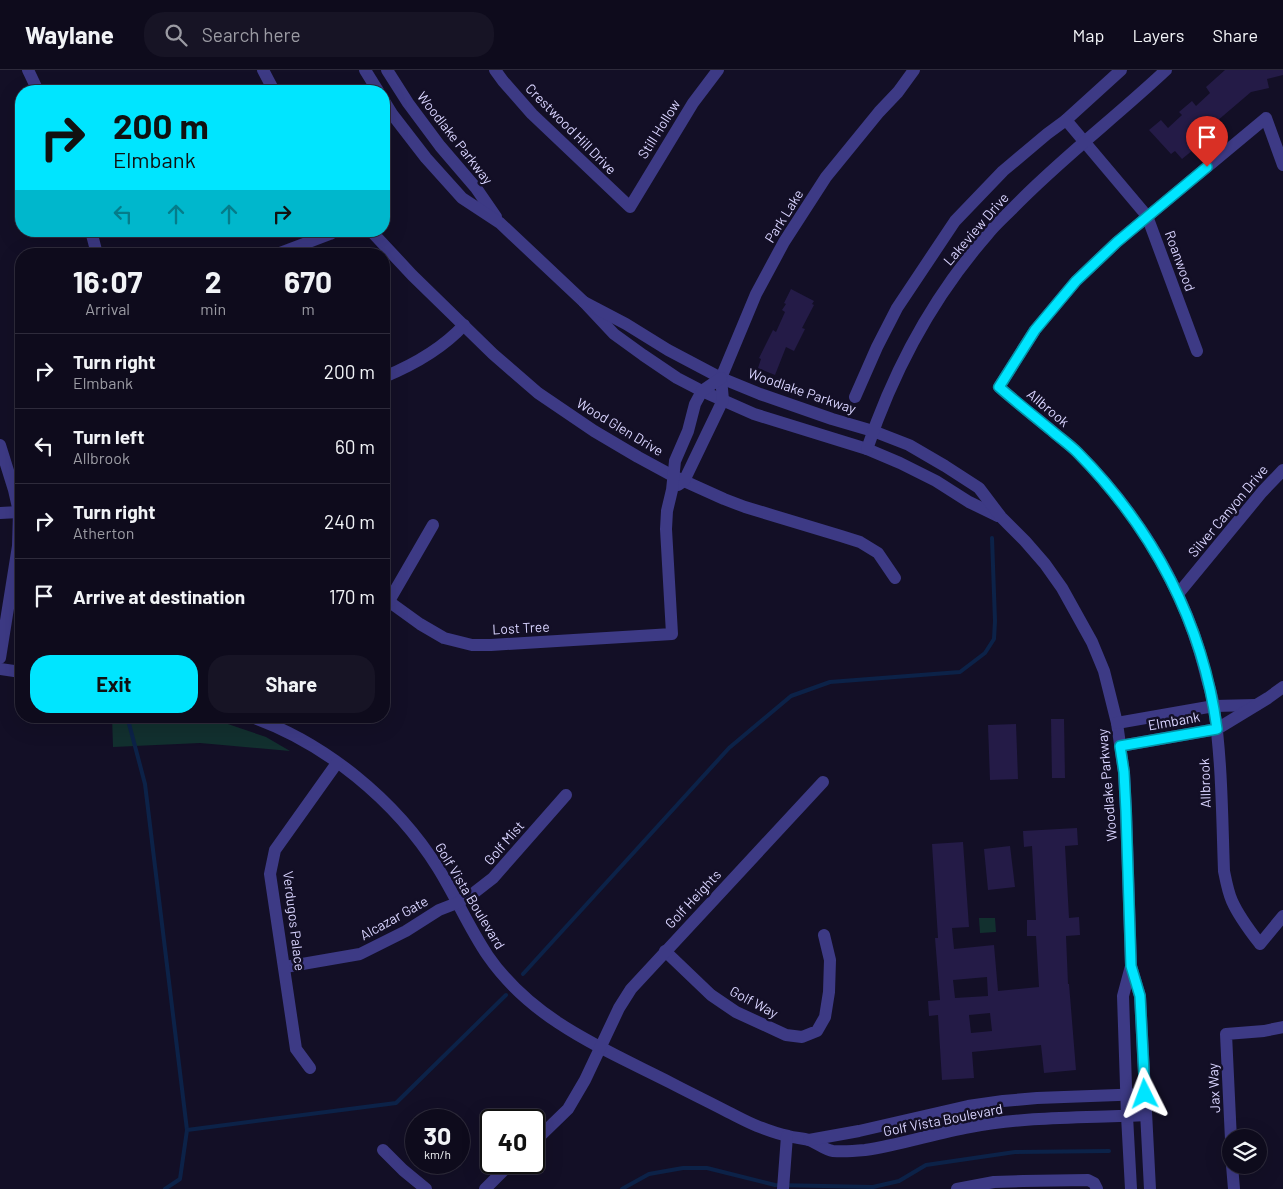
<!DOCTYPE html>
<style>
body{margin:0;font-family:Barlow,sans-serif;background:#171425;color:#f1f3f6;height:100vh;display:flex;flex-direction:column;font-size:19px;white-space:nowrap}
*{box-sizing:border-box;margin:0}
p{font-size:16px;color:#9b9ba3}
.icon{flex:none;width:28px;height:28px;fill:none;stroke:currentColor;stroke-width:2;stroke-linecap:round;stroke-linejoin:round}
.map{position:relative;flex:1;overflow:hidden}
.panel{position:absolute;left:15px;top:178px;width:375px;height:475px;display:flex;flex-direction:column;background:#0e0b1c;border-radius:20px;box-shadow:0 5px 20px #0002,0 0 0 1px #2e2b3b}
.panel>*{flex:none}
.top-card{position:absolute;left:15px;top:15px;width:375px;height:152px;border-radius:20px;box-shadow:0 5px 20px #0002,0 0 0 1px #2e2b3b;background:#00e5ff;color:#111;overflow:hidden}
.tools{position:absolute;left:1222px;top:1059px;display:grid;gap:10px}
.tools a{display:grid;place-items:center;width:45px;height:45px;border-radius:50%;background:#0e0b1c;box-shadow:0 5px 20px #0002,0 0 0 1px #2e2b3b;font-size:25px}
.speed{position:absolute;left:405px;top:1039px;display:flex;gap:10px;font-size:25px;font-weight:700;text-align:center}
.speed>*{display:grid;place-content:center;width:65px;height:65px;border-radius:50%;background:#0e0b1c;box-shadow:0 5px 20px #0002,0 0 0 1px #2e2b3b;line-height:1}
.speed small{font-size:12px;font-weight:400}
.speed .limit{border:2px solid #111;border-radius:8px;background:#fff;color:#111}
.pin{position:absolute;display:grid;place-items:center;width:42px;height:42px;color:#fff;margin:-51px -21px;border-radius:50% 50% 50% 0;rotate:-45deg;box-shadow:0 0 5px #0007}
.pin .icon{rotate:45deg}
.me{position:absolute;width:55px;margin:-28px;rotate:357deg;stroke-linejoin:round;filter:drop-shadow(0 0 4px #0008)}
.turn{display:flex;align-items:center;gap:18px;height:105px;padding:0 15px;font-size:22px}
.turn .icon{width:65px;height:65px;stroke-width:2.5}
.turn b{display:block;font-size:35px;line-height:42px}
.lanes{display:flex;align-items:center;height:48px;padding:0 15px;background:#0003;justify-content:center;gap:25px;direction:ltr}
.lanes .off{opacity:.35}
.eta{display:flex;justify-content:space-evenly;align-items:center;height:85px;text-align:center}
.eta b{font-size:30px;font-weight:700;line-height:35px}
.cta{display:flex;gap:10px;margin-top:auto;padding:10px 15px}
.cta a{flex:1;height:58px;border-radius:20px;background:#00e5ff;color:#111;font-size:20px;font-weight:700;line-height:58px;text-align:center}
.cta a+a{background:#171425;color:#f1f3f6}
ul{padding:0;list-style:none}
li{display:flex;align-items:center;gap:15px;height:75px;padding:0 15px;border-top:1px solid #2e2b3b}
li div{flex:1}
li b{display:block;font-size:19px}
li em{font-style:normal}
header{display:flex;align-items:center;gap:30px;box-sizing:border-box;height:70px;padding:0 25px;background:#0e0b1c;border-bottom:1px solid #2e2b3b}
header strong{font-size:24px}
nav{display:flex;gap:28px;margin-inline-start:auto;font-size:18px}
.search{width:350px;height:45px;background:#171425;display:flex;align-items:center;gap:12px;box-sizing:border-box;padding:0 18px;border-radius:20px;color:#9b9ba3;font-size:19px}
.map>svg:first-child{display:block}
.green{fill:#12302f}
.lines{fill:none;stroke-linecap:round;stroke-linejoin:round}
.stream{stroke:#0c2248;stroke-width:4}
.building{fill:#241b47;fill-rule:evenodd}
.minor{stroke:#3d3a85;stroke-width:12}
.route-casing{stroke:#0095a6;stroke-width:12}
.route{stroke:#00e5ff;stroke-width:9}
.labels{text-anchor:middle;stroke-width:5;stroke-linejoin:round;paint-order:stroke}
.street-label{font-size:14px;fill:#d9d4ff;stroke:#130f26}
</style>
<header>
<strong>Waylane</strong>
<div class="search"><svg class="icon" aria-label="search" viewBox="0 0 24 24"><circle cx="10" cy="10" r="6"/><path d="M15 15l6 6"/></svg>Search here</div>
<nav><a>Map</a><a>Layers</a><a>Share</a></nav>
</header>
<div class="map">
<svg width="1283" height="1119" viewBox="0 0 1283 1119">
<rect width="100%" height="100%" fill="#130f26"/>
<g class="green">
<polygon points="112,646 197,646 222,652 266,667 290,681 200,673 113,677"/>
<polygon points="979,848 995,848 996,862 980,863"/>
</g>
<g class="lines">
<g class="stream">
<polyline points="127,646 145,714 187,1060"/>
<polyline points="523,904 729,678 791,626 830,612 960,602 985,583 994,569 995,551 992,468"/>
<polyline points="165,1119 180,1109 187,1060 396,1033 506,925"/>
<polyline points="622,1119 649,1104 683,1098 707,1098 775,1115 873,1117 899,1111 926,1095 1015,1082 1109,1081"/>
</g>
</g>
<g class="building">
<polygon points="1225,0 1283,0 1283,5 1267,9 1269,18 1251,22 1217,51 1221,57 1182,89 1175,81 1171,84 1149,60 1161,50 1168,58 1182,45 1179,42 1192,31 1196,36 1210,23 1206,17"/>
<polygon points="791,219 814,231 812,234 814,235 802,258 805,259 794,281 786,277 775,305 758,298 761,289 759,288 773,260 776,262 785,242 782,240 786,234 784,233"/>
<polygon points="1051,649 1064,649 1065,708 1052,708"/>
<polygon points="1016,654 1018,709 990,710 988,655"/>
<path d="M1077 758 1078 775 1065 776 1069 848 1079 847 1080 865 1066 866 1068 914H1069L1076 1000 1044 1003 1041 975 972 982 974 1008 942 1010 938 945 929 946 928 931 940 930 935 868H938L932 774 963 772 969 857 952 858 954 879 994 875 998 921 1039 917 1036 866H1027V850H1036L1032 776 1024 777 1023 761ZM987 907 988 926 955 928 953 910ZM990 943 992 961 971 963 969 945Z"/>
<polygon points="1010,776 1015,817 988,820 984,779"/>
</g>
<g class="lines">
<g class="minor">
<polyline points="28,0 38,21"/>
<polyline points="263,0 274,21"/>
<polyline points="365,0 378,21"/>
<polyline points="387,0 408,33 440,76 476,118 496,147"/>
<polyline points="495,0 503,11 532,44 630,137 693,33 718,0"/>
<polyline points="384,31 392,44 426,88 462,128 500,153 584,232 614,264 643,285 677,308 702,321 754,344 867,379 900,393 936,411 969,432 998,446"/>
<polyline points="1066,50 1121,0"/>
<path d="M1283 95 1266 48 1117 172 1076 211 1035 260 999 317C1016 332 1034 346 1051 360 1060 368 1069 374 1077 382 1140 445 1187 523 1207 609 1210 619 1213 629 1214 638 1222 692 1222 747 1224 801 1226 811 1228 822 1232 831 1239 847 1250 861 1260 874L1283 846"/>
<polyline points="91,161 97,184"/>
<polyline points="371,161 412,205 493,284 538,323 594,361 638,387 673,406 724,429 745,437 841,466 860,472 878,483 895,508"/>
<polyline points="277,184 330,164 335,161"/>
<polyline points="584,232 626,254 668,280 721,308 760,324 832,349 873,361 909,375 945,396 979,418 1001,447 1025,471 1045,494 1062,518 1092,572 1104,601 1117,653 1124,703 1126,741 1131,896 1140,926 1150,1119"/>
<path d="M384 307C413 295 442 279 464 255"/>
<polyline points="855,327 877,277 897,238 955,151 1003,101 1047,64 1066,50 1147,146 1197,281"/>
<polyline points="0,375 14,420 19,442 18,476 0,588"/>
<path d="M867 379C893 302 933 227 987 165 994 156 1003 148 1011 140 1059 90 1115 48 1166 0"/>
<polyline points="678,415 684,411 723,330 721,308 756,224 784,172 826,107 879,42 898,22 914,0"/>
<polyline points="0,443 19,442"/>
<polyline points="1178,524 1262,422 1283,400"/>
<polyline points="384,528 420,554 444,568 472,575 491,575 672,564 666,459 667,441 672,420 675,391 688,361 695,334 702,321 721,308"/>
<polyline points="389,531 433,455"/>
<polyline points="0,599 21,602"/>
<path d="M249 646C325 672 396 731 438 798 456 827 469 858 488 886 533 951 604 979 671 1013 690 1023 709 1032 728 1042 738 1047 747 1052 757 1056 767 1060 778 1064 788 1066 795 1068 802 1068 809 1070 817 1073 825 1080 833 1081 844 1082 855 1081 865 1080 901 1075 935 1063 970 1057 1028 1046 1088 1048 1146 1045"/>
<polyline points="1117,653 1214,636 1256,635"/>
<polyline points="1120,676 1217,659 1268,628 1283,617"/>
<polyline points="665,881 711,925 736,942 786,965 802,967 817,961 825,947 829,922 830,890 824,865"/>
<polyline points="285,897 360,884 406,861 439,840 457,833 475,822 493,808 566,725"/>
<polyline points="310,998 296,979 270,804 275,780 337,693"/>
<polyline points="809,1070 859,1061 968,1036 1003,1031 1037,1028 1145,1024"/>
<polyline points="1231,1070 1226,964 1264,961 1283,957"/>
<polyline points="534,1072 568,1039 585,1010 619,938 631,919 823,712"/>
<polyline points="383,1080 403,1100 426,1119"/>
<polyline points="1232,1095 1234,1119"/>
<polyline points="485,1119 512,1092"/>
<polyline points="783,1119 787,1066"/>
<polyline points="957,1119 994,1112 1023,1111 1088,1110 1094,1113 1097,1119"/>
<polyline points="1131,1119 1127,1046 1123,926 1131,896"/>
</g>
</g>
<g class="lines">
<g class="route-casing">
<path id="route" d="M1145 1024 1140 926 1131 896 1126 741 1124 702 1120 676 1217 659C1203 553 1153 459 1078 383 1070 375 1060 368 1052 361 1034 346 1016 332 999 317L1035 260 1076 211 1117 172 1207 97"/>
</g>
<use href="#route" class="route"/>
</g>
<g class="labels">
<g class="street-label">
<text transform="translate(571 59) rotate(45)" y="5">Crestwood Hill Drive</text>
<text transform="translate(659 59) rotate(-58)" y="5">Still Hollow</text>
<text transform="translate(455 68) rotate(52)" y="5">Woodlake Parkway</text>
<text transform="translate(784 146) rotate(-58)" y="5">Park Lake</text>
<text transform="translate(976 159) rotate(-49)" y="5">Lakeview Drive</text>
<text transform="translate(1180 191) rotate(70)" y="5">Roanwood</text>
<text transform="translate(802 321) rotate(19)" y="5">Woodlake Parkway</text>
<text transform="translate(1048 338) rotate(40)" y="5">Allbrook</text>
<text transform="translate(620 357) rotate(31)" y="5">Wood Glen Drive</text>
<text transform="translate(1228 441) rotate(-50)" y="5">Silver Canyon Drive</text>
<text transform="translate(521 558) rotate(-3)" y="5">Lost Tree</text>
<text transform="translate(1174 651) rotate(-10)" y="5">Elmbank</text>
<text transform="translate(1205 713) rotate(-92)" y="5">Allbrook</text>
<text transform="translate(1107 715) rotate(-95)" y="5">Woodlake Parkway</text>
<text transform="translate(504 773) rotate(-49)" y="5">Golf Mist</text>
<text transform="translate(470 826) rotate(59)" y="5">Golf Vista Boulevard</text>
<text transform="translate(693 829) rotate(-47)" y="5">Golf Heights</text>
<text transform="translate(394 848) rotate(-29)" y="5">Alcazar Gate</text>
<text transform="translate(294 851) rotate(83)" y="5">Verdugos Palace</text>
<text transform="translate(754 932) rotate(28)" y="5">Golf Way</text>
<text transform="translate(1214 1018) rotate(-93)" y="5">Jax Way</text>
<text transform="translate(943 1050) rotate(-11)" y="5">Golf Vista Boulevard</text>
</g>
</g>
</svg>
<div class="tools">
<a><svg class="icon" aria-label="layers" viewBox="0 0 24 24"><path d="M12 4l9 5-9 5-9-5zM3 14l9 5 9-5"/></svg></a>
</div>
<div class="speed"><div>30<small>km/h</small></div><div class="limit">40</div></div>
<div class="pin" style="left:1207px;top:97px;background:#d93025"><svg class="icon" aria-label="arrive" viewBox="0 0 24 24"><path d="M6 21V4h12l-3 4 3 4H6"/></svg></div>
<svg class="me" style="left:1145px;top:1024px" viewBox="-20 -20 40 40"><path d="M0-17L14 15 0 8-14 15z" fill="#00e5ff" stroke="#fff" stroke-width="4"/></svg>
<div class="top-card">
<div class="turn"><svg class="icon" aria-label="right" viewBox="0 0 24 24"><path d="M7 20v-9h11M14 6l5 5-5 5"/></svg><div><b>200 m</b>Elmbank</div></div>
<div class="lanes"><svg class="icon off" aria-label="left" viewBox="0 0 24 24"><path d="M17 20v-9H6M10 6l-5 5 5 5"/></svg><svg class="icon off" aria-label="ahead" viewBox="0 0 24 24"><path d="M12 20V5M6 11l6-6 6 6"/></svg><svg class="icon off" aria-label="ahead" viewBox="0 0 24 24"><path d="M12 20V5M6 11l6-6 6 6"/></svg><svg class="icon" aria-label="right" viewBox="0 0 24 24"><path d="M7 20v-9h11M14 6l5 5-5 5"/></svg></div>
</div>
<section class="panel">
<div class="eta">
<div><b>16:07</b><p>Arrival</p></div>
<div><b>2</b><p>min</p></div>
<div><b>670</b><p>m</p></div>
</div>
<ul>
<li><svg class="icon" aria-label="right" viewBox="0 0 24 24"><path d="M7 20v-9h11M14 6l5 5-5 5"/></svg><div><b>Turn right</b><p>Elmbank</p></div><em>200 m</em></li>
<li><svg class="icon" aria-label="left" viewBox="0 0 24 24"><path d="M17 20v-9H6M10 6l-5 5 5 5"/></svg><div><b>Turn left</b><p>Allbrook</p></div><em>60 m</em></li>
<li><svg class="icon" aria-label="right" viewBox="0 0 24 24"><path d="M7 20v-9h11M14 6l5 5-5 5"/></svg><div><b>Turn right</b><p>Atherton</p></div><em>240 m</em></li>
<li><svg class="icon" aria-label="arrive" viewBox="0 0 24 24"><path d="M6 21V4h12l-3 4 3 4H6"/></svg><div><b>Arrive at destination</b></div><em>170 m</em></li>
</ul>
<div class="cta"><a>Exit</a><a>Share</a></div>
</section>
</div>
